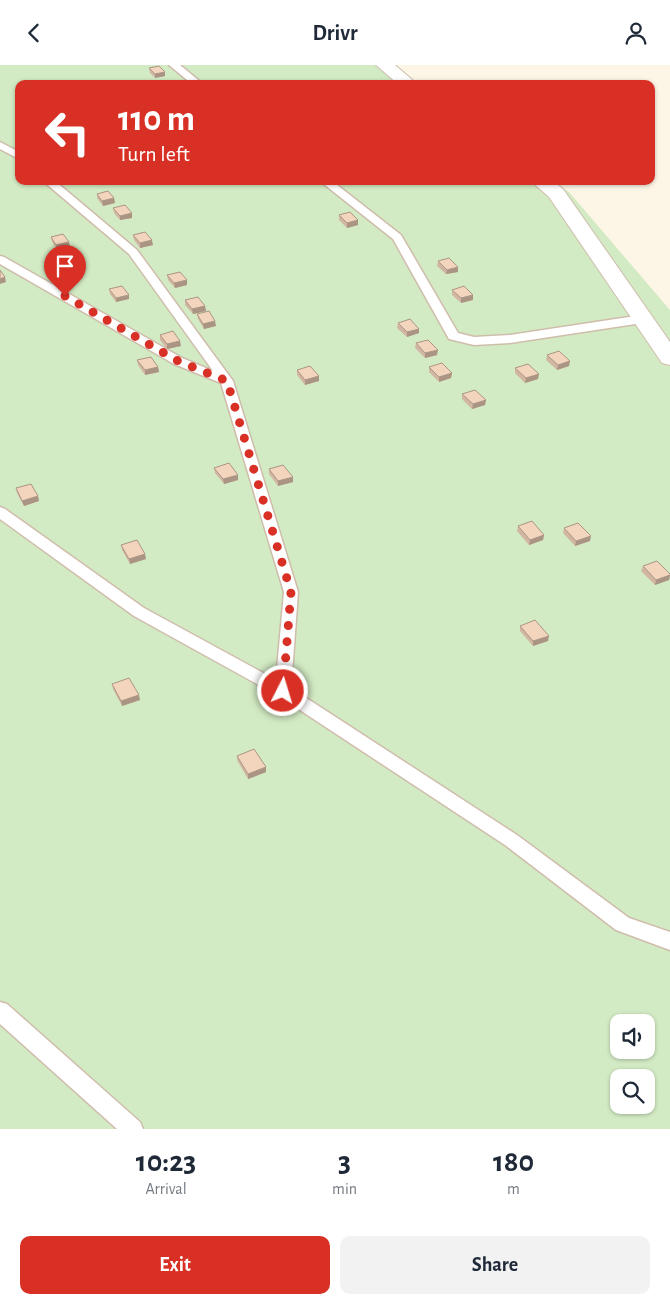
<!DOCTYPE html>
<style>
body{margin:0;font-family:"Alegreya Sans",sans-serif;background:#f2f2f3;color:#1f2937;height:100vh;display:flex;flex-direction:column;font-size:19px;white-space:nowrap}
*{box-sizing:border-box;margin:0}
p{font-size:16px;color:#747a83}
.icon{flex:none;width:28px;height:28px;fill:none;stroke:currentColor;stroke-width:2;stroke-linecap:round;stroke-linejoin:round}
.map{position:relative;height:1064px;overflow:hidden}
.panel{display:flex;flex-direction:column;background:#fff;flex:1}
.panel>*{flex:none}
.top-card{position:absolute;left:15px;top:15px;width:640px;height:105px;border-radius:10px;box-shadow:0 1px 4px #0004;background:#d93025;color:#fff;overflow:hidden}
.controls{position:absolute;left:610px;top:949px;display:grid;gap:10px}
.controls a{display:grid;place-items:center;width:45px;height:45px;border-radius:10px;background:#fff;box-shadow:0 1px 4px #0004;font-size:25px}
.pin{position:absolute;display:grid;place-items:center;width:42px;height:42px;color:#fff;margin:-51px -21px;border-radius:50% 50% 50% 0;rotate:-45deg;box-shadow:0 0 5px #0007}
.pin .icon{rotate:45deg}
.me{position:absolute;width:55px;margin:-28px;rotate:5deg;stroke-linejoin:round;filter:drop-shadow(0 0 4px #0008)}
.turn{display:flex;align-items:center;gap:18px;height:105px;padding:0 20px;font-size:22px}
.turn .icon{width:65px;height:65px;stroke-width:2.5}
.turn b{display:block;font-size:35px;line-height:42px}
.eta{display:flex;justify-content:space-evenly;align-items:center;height:85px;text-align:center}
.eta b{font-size:30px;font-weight:700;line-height:35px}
.action{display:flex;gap:10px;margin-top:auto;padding:10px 20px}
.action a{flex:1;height:58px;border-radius:10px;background:#d93025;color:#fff;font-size:20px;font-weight:700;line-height:58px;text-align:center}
.action a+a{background:#f2f2f3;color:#1f2937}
header{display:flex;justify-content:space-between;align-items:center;height:65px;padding:0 20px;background:#fff;font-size:22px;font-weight:700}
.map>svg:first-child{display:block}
.green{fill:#d3ebc4;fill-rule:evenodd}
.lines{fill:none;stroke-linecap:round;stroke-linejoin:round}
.service-casing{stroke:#cfbdac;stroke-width:3}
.minor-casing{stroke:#cfbdac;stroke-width:2}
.service{fill:#fff;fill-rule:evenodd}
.minor{fill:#fff;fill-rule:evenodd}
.wall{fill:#d1b7a3}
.shaded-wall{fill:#aa9584}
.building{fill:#f3d5bd;stroke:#aa9584}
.route{stroke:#d93025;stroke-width:9;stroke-dasharray:0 16.2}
</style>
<header><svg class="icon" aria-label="back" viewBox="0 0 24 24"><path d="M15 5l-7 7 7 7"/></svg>Drivr<svg class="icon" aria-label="person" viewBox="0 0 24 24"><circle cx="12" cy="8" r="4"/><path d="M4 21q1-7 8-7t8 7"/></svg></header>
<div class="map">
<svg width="670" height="1064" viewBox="0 0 670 1064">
<rect width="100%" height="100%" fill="#fdf5e6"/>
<path class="green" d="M0 0H389L415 19H19V116H553L569 127 670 245V1064H0ZM619 958H646V985H619ZM619 1012H646V1040H619Z"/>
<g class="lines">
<g class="service-casing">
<g id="service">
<polygon points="169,0 180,0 203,19 192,19"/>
<polygon points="0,77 19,87 19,94 0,84"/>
<polygon points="43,116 55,116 137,185 233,316 298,527 291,623 517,770 629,853 670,867 670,885 616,865 505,780 277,630 134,551 0,454 0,442 5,444 144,543 276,615 284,527 221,318 174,299 0,199 0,191 4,192 182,293 213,306 129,189"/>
<polygon points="320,116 332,116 401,170 458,268 474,272 510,270 642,250 648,254 642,258 510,278 474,280 449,274 393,174"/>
<polygon points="0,937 7,939 140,1057 143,1064 117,1064 0,959"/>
</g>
</g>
<g class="minor-casing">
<g id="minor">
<polygon points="376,0 395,0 417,19 398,19"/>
<polygon points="531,116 553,116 563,124 670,277 670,300 662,298 549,132"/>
</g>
</g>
<use href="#service" class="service"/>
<use href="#minor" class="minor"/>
</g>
<g class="wall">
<polygon points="149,3 165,11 155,13 150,8"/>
<polygon points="97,129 114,133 115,138 103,141 97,133"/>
<polygon points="113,143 132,153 120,155 114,148"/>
<polygon points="339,150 358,160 347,163 339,155"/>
<polygon points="133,170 153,180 140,183 134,175"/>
<polygon points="51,172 70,182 57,185 52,177"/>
<polygon points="438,196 458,207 446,209 437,201"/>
<polygon points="167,210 187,220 175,223 168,215"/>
<polygon points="109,224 129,234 116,237 110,229"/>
<polygon points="452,225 473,235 461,238 452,230"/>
<polygon points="185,235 205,241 206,246 193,249 185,240"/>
<polygon points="197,249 216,261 204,264 198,254"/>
<polygon points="398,258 419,264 419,268 407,272 397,263"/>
<polygon points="160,270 181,281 167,284 160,275"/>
<polygon points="416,278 437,290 425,293 415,283"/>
<polygon points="547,290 569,301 557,305 546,295"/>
<polygon points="137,295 158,302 159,307 145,310 138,300"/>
<polygon points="429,302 452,308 451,313 439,317 429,307"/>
<polygon points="515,303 538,314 525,318 515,308"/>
<polygon points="297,305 319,311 319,316 305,320 297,310"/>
<polygon points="462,329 486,335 485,340 472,344 462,334"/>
<polygon points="214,403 238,415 224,419 215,408"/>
<polygon points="269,404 293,417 278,421 269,409"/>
<polygon points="16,423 38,431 39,436 24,441 17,428"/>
<polygon points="518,461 544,470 543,475 529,480 517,466"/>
<polygon points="564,463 590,476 575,481 563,468"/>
<polygon points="121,480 145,489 146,494 130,499 122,485"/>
<polygon points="643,501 670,509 669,515 655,520 641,506"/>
<polygon points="520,561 548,576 533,581 520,566"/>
<polygon points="112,619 140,635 122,641 113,624"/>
<polygon points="237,691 266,707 248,714 237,695"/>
</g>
<g class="shaded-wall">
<polygon points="165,7 165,11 155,13 155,9"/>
<polygon points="114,133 115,138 103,141 102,136"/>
<polygon points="132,148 132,153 120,155 120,151"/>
<polygon points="358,155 358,160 347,163 347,158"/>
<polygon points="152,175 153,180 140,183 140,178"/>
<polygon points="69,177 70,182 57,185 56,180"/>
<polygon points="458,202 458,207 446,209 447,205"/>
<polygon points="5,212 6,217 0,219 0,214"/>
<polygon points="187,215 187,220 175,223 174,218"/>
<polygon points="129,230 129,234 116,237 116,233"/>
<polygon points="473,230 473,235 461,238 461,233"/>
<polygon points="205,241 206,246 193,249 192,244"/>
<polygon points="215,256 216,261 204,264 203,259"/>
<polygon points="419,264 419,268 407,272 407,267"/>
<polygon points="180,276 181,281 167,284 167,279"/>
<polygon points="438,285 437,290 425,293 425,288"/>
<polygon points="570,296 569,301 557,305 558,300"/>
<polygon points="158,302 159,307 145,310 145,305"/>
<polygon points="452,308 451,313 439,317 439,312"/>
<polygon points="539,309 538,314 525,318 526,313"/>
<polygon points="319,311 319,316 305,320 305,315"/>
<polygon points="486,335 485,340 472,344 473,339"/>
<polygon points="238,410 238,415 224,419 223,414"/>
<polygon points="293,412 293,417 278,421 278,416"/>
<polygon points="38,431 39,436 24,441 22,436"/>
<polygon points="544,470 543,475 529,480 530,475"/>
<polygon points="591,471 590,476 575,481 576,476"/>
<polygon points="145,489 146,494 130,499 129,494"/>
<polygon points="670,510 669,515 655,520 656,515"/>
<polygon points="549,571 548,576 533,581 533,576"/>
<polygon points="139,630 140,635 122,641 121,636"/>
<polygon points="266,702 266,707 248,714 248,709"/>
</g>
<g class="building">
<polygon points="159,1 165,7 155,9 149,3"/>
<polygon points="108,126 114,133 102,136 97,129"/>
<polygon points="125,140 132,148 120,151 113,143"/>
<polygon points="350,147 358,155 347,158 339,150"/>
<polygon points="145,167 152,175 140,178 133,170"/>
<polygon points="63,169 69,177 56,180 51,172"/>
<polygon points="449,193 458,202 447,205 438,196"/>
<polygon points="0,205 5,212 0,214"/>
<polygon points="180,207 187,215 174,218 167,210"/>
<polygon points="122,221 129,230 116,233 109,224"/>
<polygon points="464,221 473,230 461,233 452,225"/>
<polygon points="198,232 205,241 192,244 185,235"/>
<polygon points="209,246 215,256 203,259 197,249"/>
<polygon points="410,254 419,264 407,267 398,258"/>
<polygon points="173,266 180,276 167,279 160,270"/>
<polygon points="428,275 438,285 425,288 416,278"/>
<polygon points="559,286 570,296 558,300 547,290"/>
<polygon points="151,292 158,302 145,305 137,295"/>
<polygon points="442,298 452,308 439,312 429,302"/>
<polygon points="528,299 539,309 526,313 515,303"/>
<polygon points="310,301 319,311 305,315 297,305"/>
<polygon points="475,325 486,335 473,339 462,329"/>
<polygon points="229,398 238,410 223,414 214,403"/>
<polygon points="283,400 293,412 278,416 269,404"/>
<polygon points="31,419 38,431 22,436 16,423"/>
<polygon points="532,456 544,470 530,475 518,461"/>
<polygon points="578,458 591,471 576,476 564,463"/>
<polygon points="137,475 145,489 129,494 121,480"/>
<polygon points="657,496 670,509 670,510 656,515 643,501"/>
<polygon points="535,555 549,571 533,576 520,561"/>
<polygon points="129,613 139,630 121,636 112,619"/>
<polygon points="254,684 266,702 248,709 237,691"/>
</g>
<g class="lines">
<polyline class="route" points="65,231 178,296 227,316 291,527 283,626"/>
</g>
</svg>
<div class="controls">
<a><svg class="icon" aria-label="sound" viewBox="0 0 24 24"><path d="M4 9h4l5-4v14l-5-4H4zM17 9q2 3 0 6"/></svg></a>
<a><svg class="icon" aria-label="search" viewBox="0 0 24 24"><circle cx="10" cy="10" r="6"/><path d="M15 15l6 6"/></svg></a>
</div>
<div class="pin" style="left:65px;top:231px;background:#d93025"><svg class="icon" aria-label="arrive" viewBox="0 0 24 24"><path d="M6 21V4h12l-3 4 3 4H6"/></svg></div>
<svg class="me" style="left:283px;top:626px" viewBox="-20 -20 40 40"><circle r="17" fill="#d93025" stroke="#fff" stroke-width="3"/><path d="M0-11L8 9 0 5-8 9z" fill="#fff"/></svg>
<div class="top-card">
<div class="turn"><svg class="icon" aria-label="left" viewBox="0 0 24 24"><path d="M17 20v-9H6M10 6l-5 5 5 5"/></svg><div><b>110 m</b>Turn left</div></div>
</div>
</div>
<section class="panel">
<div class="eta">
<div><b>10:23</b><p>Arrival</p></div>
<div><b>3</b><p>min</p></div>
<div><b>180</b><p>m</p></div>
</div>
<div class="action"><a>Exit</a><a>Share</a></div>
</section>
